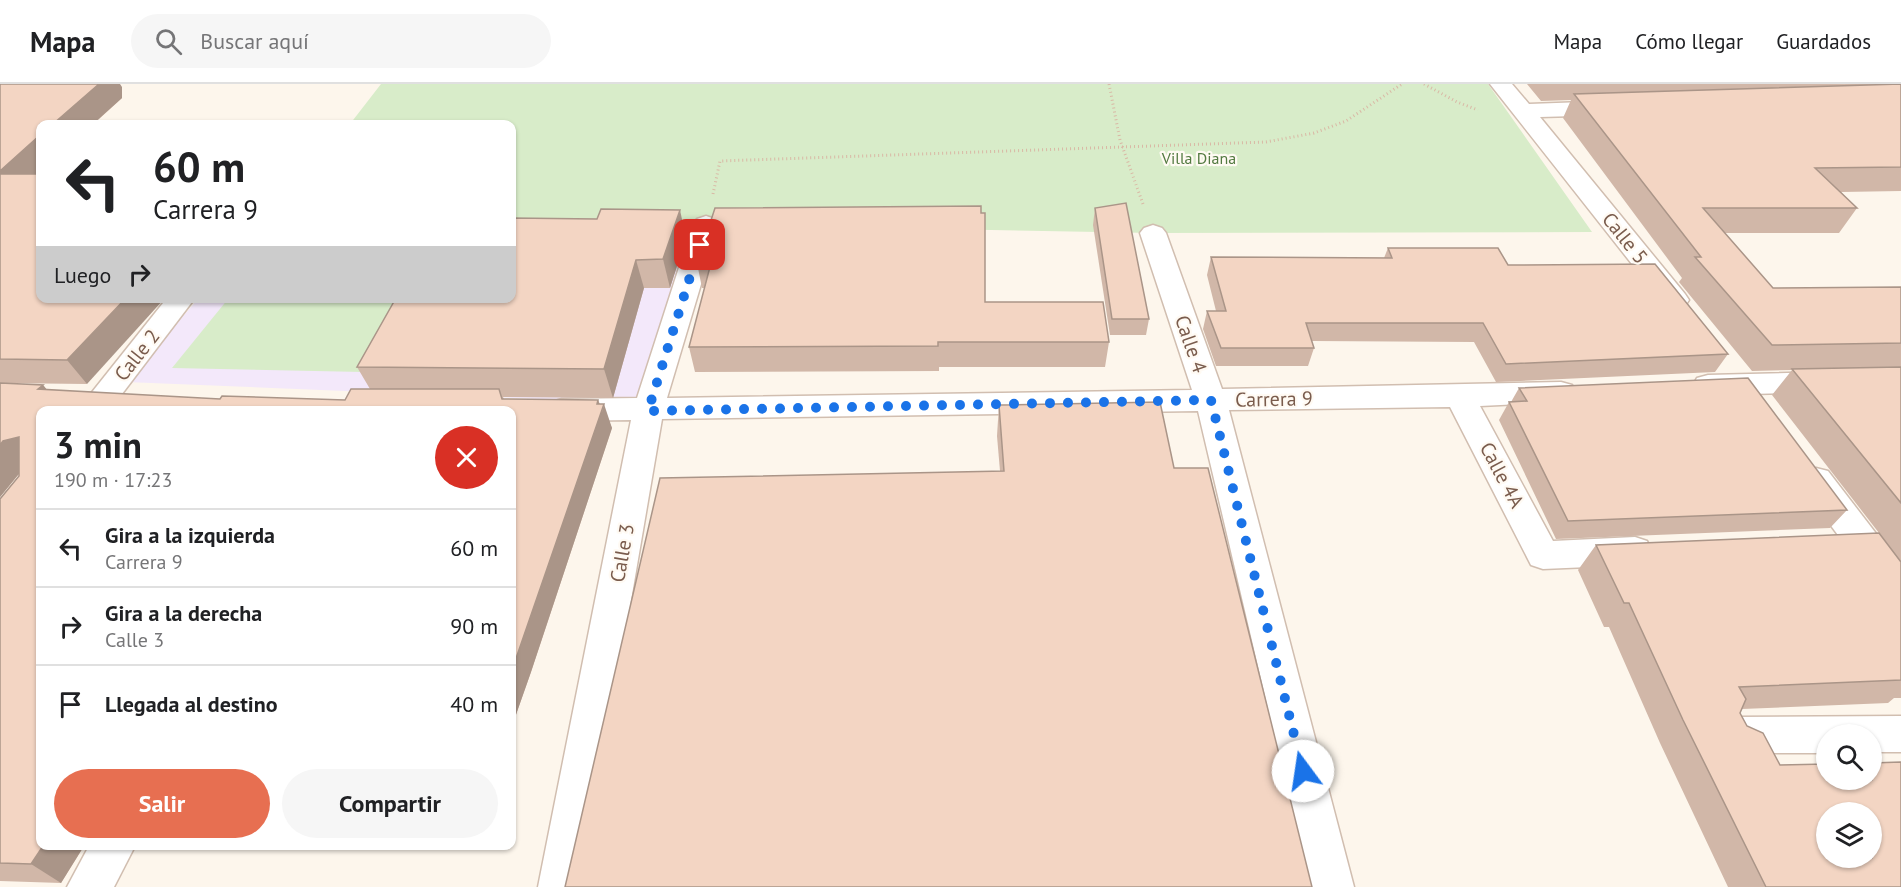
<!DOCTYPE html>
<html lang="es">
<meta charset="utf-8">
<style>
body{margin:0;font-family:"PT Sans",sans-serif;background:#f6f6f6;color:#202124;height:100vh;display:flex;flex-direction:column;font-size:22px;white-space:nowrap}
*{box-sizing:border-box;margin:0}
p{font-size:20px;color:#757577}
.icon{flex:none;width:33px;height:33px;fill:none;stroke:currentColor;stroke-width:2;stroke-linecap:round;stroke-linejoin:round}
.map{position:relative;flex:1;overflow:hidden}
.drawer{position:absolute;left:36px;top:322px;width:480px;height:444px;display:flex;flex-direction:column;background:#fff;border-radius:12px;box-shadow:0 2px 4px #0004}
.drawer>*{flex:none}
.top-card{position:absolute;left:36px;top:36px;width:480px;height:183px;border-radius:12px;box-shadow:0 2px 4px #0004;background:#fff;color:#202124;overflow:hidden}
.tools{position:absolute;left:1816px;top:640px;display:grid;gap:12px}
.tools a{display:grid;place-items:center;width:66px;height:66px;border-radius:50%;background:#fff;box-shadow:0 2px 4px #0004;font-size:30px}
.pin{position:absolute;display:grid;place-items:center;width:51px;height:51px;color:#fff;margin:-26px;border-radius:12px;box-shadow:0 3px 9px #0006}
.me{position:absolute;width:66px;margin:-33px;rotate:346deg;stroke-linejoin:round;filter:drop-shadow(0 0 4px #0008)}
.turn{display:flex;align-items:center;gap:21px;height:126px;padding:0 18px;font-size:27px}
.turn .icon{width:78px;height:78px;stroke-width:2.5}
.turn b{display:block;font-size:42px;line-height:51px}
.then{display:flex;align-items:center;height:57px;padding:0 18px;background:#0003;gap:12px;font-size:22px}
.round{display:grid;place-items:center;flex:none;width:63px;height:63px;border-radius:32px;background:#f6f6f6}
.headline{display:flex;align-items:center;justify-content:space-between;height:102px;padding:0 18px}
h1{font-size:36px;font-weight:700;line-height:45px}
.primary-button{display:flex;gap:12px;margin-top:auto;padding:12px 18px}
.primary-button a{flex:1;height:69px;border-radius:36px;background:#e76f51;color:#fff;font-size:24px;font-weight:700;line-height:69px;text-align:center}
.primary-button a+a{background:#f6f6f6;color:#202124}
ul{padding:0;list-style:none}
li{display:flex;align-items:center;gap:18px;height:78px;padding:0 18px;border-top:2px solid #e0e0e0}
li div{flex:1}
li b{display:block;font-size:22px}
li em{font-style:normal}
header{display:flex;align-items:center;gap:36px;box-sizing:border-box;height:84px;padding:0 30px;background:#fff;border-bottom:2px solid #e0e0e0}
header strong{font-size:28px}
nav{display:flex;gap:33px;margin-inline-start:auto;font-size:21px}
.search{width:420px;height:54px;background:#f6f6f6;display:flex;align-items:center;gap:15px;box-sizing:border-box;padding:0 21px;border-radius:33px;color:#757577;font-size:22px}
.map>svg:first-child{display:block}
.education{fill:#f3e8fa}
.green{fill:#d8ecc9}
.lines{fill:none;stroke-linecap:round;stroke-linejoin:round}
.minor-casing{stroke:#d1beb0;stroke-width:3}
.path{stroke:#d9b8a5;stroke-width:3;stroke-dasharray:1 3;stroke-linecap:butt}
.minor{fill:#fff;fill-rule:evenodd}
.wall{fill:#d1b7a8}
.shaded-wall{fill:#aa9588}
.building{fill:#f3d5c3;stroke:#aa9588;stroke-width:1.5;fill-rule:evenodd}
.route{stroke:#1a73e8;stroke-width:10;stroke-dasharray:0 18}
.labels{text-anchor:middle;stroke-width:4.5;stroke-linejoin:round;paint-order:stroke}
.far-park-label{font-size:16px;fill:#537a41;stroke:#fffaf3}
.street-label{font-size:20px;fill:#7a5c4d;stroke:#fffaf3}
</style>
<header>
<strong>Mapa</strong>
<div class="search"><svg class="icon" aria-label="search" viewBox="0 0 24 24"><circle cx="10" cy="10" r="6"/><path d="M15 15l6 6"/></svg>Buscar aquí</div>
<nav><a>Mapa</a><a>Cómo llegar</a><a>Guardados</a></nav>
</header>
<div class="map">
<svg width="1901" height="803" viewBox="0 0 1901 803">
<rect width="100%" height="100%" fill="#fdf6ec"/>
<polygon class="education" points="512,144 693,147 636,319 126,298 198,215 512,214"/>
<g class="green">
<polygon points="381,0 1488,0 1592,148 1153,149 512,137 512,40 350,40"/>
<polygon points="228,215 408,216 363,288 172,284"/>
</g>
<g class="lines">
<g class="minor-casing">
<g id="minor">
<polygon points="1490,0 1512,0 1529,20 1611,17 1619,19 1622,24 1619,29 1611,31 1540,33 1685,210 1689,216 1685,222 1675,225 1665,222"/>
<polygon points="706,132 715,135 719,140 667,314 1192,306 1140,149 1144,144 1153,141 1162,144 1166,149 1222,305 1561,298 1572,301 1576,308 1572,315 1561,318 1480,322 1553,457 1635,453 1647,457 1652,467 1647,477 1635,481 1543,485 1531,481 1450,323 1229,326 1354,803 1310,803 1198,327 662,335 582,803 538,803 631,336 562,337 551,334 547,326 551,318 562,315 637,314 693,140 697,135"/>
<polygon points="167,214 195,214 109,327 77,327"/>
<polygon points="1901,286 1901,306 1708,311 1697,308 1693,301 1697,294 1708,291"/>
<polygon points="1816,384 1828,387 1901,482 1901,524 1888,519 1804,405 1800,396 1804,387"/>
<polygon points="1901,632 1901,668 1872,668 1872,651 1827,651 1827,669 1737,669 1723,664 1717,651 1723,638 1737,633"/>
<polygon points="89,762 135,762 114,803 67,803"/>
</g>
</g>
<g class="path">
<polyline points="1109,0 1120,56 1143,120"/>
<polyline points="1424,0 1457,18 1478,26"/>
<polyline points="713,110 720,77 1266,58 1314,49 1346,37 1402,0"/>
</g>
<use href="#minor" class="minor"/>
</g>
<g class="wall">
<polygon points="0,0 122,3 122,14 39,90 87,300 0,299"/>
<polygon points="1527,0 1901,0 1901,107 1841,108 1857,124 1839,149 1725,149 1773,204 1901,203 1901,614 1894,614 1888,619 1742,625 1740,629 1747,642 1780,681 1901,803 1728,803 1660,659 1609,543 1604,543 1578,486 1596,461 1879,449 1772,311 1792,286 1752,287 1679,198 1682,194 1563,34 1571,16 1541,17"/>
<polygon points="715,124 985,218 1109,258 1105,283 939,283 939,287 695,288 689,263 705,204 702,204 697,179"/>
<polygon points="1095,124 1149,235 1146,251 1110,251 1093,141"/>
<polygon points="686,154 670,204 644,204 613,314 503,313 504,315 598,316 612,344 531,588 512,642 512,327 40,327 40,762 84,762 61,799 0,797 0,415 19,392 19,390 0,413 0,300 43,301 47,306 220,315 345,316 370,305 357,283"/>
<polygon points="1388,164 1508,181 1728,270 1715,288 1496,298 1474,258 1312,257 1314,264 1308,282 1216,282 1203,245 1207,227 1216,227 1207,191 1211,173 1384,174"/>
<polygon points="1519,304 1847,426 1830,444 1556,455 1499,336 1509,318 1511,318"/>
<polygon points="999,321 1174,384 1000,387 997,352"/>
</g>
<g class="shaded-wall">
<polygon points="99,0 120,0 122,3 122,14 93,40 53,40"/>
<polygon points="40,51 40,89 14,114 0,96 0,87"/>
<polygon points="680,126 686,154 670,204 663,175"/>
<polygon points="636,176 644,204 613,314 604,285"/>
<polygon points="126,214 165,214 87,300 67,276"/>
<polygon points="43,301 63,325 38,305"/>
<polygon points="598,316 602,328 604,320 612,344 531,588 512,642 512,586"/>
<polygon points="19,353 26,381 0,413 0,361 3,357"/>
<polygon points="43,762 84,762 61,799 31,780"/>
</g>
<g class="building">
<polygon points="0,0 99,0 53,40 40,40 40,51 0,87"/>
<polygon points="1901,0 1901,83 1815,84 1857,124 1703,124 1773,204 1901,203 1901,259 1772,261 1695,173 1701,173 1574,10"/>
<polygon points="0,90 40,90 40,214 126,214 67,276 0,275"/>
<polygon points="1126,119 1149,235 1112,235 1095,124"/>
<polygon points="981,122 981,129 985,129 985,218 1103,218 1109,258 938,258 938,262 689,263 711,179 697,179 715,124"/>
<polygon points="601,125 680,126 663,175 636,176 604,285 357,283 396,214 512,214 512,134 597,135"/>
<polygon points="1388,164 1498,164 1508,181 1655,180 1728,270 1506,280 1483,239 1306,239 1314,264 1221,264 1207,227 1226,227 1211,173 1392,174"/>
<polygon points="1901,283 1901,419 1792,285"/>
<polygon points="1748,294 1847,426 1568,437 1509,318 1527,317 1519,304"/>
<polygon points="0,299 43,301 38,305 220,315 222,312 345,316 351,305 499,305 502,315 598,316 597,320 604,320 512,586 512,327 40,327 40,762 43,762 31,780 0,779 0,415 19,392 19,353 3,357 0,361"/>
<polygon points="1160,318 1174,384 1208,384 1312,803 565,803 660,394 1004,387 999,321"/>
<path d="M1879 449 1901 478V596L1739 603 1746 615 1740 629 1747 642 1763 649 1780 681 1827 680V696H1872V679L1901 678V803H1766L1683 636 1629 519H1624L1596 461ZM1827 729H1872V774H1827Z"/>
</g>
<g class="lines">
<polyline class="route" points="700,161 648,327 1211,316 1303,687"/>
</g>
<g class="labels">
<g class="far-park-label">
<text x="1199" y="80">Villa Diana</text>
</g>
<g class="street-label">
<text transform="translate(1625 154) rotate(51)" y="7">Calle 5</text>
<text transform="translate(1191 260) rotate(71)" y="7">Calle 4</text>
<text transform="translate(137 271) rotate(-52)" y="7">Calle 2</text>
<text transform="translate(1274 315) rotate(-1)" y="7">Carrera 9</text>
<text transform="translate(1502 391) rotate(62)" y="7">Calle 4A</text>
<text transform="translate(622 469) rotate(-80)" y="7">Calle 3</text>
</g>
</g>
</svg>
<div class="tools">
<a><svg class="icon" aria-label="search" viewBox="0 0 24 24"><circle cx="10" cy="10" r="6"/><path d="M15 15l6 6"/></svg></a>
<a><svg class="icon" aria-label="layers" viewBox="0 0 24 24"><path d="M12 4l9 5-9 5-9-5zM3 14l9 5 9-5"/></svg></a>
</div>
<div class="pin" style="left:700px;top:161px;background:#d93025"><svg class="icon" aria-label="arrive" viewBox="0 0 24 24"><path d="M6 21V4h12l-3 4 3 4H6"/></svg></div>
<svg class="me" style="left:1303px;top:687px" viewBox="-20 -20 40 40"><circle r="19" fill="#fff"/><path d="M0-13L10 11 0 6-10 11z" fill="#1a73e8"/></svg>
<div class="top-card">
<div class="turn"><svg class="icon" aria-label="left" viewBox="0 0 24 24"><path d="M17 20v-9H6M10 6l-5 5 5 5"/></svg><div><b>60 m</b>Carrera 9</div></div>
<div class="then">Luego<svg class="icon" aria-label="right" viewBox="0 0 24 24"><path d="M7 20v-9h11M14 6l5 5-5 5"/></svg></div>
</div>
<section class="drawer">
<div class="headline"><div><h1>3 min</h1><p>190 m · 17:23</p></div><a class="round" style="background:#d93025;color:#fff"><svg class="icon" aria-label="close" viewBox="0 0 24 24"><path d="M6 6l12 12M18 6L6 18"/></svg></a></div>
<ul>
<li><svg class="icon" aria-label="left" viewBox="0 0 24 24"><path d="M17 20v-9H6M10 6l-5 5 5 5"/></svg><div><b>Gira a la izquierda</b><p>Carrera 9</p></div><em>60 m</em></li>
<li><svg class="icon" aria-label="right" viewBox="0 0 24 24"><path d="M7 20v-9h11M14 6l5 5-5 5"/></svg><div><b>Gira a la derecha</b><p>Calle 3</p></div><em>90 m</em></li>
<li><svg class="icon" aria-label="arrive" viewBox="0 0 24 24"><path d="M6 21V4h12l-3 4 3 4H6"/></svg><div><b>Llegada al destino</b></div><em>40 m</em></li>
</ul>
<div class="primary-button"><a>Salir</a><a>Compartir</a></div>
</section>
</div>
